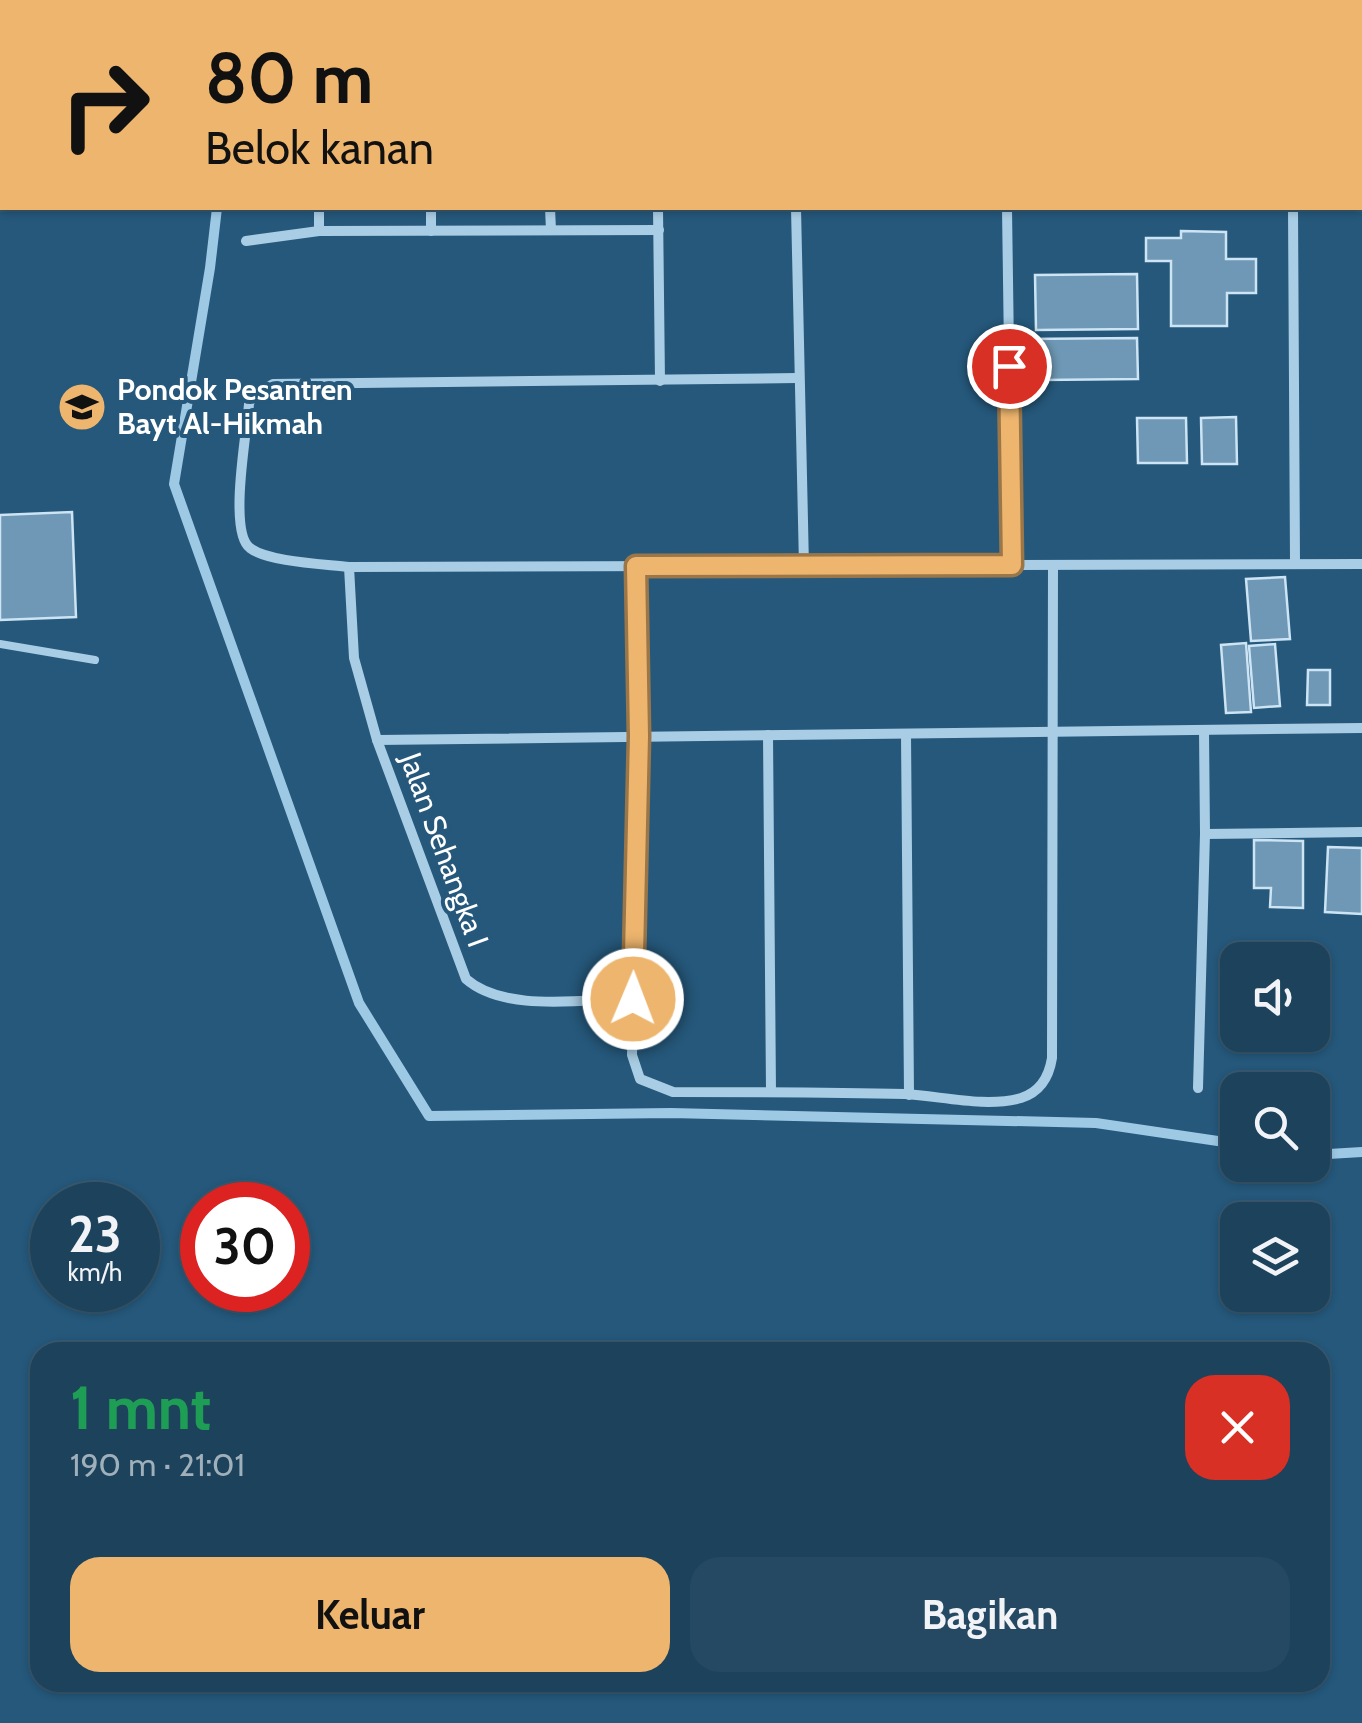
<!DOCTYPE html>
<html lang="id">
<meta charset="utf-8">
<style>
body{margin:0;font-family:Cabin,sans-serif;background:#254962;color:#f1f3f6;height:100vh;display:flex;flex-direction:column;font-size:38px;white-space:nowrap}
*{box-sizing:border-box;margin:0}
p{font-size:32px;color:#a0b0bb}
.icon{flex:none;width:55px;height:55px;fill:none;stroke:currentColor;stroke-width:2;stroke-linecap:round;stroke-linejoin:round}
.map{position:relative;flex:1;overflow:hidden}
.panel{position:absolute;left:30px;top:1342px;width:1300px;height:350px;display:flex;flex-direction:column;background:#1c425c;border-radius:30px;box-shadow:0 2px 8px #0004,0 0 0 2px #3a5b72}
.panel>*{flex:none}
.banner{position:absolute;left:0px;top:0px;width:1362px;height:210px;box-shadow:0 2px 8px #0004,0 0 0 2px #3a5b72;background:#edb56e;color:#111;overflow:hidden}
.fabs{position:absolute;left:1220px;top:942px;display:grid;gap:20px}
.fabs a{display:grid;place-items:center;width:110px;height:110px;border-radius:20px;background:#1c425c;box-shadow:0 2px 8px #0004,0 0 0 2px #3a5b72;font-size:50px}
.speed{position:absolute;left:30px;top:1182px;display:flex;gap:20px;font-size:50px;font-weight:700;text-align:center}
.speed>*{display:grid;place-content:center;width:130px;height:130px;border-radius:50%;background:#1c425c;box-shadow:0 2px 8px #0004,0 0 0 2px #3a5b72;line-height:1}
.speed small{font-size:25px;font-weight:400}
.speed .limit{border:15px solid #d22;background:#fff;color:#111}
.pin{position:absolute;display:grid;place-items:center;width:85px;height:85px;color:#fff;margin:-42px;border:5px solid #fff;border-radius:50%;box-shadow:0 2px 10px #0007}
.me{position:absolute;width:110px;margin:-55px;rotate:1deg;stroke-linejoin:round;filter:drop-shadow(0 0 8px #0008)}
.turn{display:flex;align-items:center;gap:35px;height:210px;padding:0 40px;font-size:45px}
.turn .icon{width:130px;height:130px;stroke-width:2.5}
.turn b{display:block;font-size:70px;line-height:85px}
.round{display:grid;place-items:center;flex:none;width:105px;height:105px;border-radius:30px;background:#254962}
.head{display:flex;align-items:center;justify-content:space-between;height:170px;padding:0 40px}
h1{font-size:60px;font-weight:700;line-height:75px;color:#1e9e55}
.action{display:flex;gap:20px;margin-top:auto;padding:20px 40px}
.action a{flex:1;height:115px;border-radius:30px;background:#edb56e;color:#111;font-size:40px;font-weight:700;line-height:115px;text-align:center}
.action a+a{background:#254962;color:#f1f3f6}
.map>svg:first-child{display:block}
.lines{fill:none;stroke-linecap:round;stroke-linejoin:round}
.stream{stroke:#9dc9e5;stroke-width:10}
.building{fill:#6e98b5;stroke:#cce4f4;stroke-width:2.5}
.service{stroke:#a9cde4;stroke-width:8}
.minor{stroke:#a9cde4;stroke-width:10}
.route-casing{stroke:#9a7648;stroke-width:25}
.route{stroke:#edb56e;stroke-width:18}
.labels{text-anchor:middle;stroke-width:8;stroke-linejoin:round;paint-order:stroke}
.poi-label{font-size:30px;font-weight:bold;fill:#fff;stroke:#25587b;text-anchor:start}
.street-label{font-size:30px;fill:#fff;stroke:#25587b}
</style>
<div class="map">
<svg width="1362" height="1723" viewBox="0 0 1362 1723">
<rect width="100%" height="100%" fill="#25587b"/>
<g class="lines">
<g class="stream">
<polyline points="236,2 236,0"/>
<polyline points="217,208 210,268 174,484 359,1003 429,1116 671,1113 1096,1123 1238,1144"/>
<polyline points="1312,1155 1362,1152"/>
</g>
</g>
<g class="building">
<polygon points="1181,231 1226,232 1226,259 1256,259 1256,293 1227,293 1227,326 1171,326 1171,261 1146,261 1146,238 1181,238"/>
<polygon points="1137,274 1138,329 1036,330 1035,275"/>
<polygon points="1137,338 1138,379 1042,380 1042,362 1024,363 1023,339"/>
<polygon points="1236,417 1237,464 1202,464 1201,418"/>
<polygon points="1137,418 1186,418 1187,463 1138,463"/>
<polygon points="72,512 76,617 0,620 0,515"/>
<polygon points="1285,577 1290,639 1251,641 1246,579"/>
<polygon points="1246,643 1251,712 1226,713 1221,645"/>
<polygon points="1275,644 1280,706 1254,708 1249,646"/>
<polygon points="1308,670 1330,670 1330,705 1307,705"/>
<polygon points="1254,840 1303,841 1303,908 1270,907 1271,888 1254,888"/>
<polygon points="1328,847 1362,848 1362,914 1325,912"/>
</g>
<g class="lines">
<g class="service">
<polyline points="19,2 19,0"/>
<polyline points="0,110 2,95"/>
<polyline points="0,644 95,660"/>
</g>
<g class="minor">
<polyline points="317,0 317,2"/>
<polyline points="541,0 541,2"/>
<polyline points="653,0 653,2"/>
<polyline points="794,0 794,2"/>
<polyline points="432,2 432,0"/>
<polyline points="1005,2 1005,0"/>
<polyline points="1188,2 1188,0"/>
<polyline points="1360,29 1362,29"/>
<polyline points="319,208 319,231"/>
<polyline points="550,208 551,230"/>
<polyline points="658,208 660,381"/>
<polyline points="796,208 804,566"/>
<polyline points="1007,208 1012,565"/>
<polyline points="1293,208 1295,563"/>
<polyline points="431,231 431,208"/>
<polyline points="246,241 319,231 659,230"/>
<path d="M797 378 273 384 252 396 249 404C247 431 228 532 250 548 268 562 325 564 349 567L1362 564"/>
<path d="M635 566 639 737 632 1055 640 1079 673 1092C750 1092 827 1092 905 1094 941 1096 986 1108 1021 1098 1040 1092 1049 1077 1052 1058L1053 565"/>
<path d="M349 567 354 658 377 740 466 979C505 1013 583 999 633 999"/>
<polyline points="906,734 909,1095"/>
<polyline points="768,735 771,1092"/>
<polyline points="377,740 1362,728"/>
<polyline points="1205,834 1362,832"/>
<polyline points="1198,1088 1205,834 1204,731"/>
</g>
</g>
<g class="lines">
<g class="route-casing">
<polyline id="route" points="633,999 639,736 636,566 1012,565 1009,366"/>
</g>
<use href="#route" class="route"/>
</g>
<defs>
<g id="school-disc" transform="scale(2.5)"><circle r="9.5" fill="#edb56e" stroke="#25587b"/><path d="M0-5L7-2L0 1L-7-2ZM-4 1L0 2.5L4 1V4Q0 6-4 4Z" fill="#111"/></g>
</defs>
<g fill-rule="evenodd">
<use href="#school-disc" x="82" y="407"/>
</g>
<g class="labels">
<g class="poi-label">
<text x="117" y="400">Pondok Pesantren<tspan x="117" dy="34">Bayt Al-Hikmah</tspan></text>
</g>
<g class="street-label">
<text transform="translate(444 850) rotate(70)" y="10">Jalan Sehangka I</text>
</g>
</g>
</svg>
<div class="fabs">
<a><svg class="icon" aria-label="sound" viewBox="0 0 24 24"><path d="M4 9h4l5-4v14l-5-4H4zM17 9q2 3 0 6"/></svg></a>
<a><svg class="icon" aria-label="search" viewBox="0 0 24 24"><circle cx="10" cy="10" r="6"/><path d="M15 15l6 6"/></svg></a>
<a><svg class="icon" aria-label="layers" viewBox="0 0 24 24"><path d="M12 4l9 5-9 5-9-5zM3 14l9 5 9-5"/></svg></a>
</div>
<div class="speed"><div>23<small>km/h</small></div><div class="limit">30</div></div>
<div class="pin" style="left:1009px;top:366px;background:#d93025"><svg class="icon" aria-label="arrive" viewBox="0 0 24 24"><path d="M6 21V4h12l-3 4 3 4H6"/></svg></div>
<svg class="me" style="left:633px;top:999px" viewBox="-20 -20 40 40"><circle r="17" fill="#edb56e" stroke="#fff" stroke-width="3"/><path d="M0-11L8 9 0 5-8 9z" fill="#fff"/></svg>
<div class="banner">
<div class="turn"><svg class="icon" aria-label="right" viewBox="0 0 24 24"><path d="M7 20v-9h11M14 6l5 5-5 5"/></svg><div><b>80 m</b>Belok kanan</div></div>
</div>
<section class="panel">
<div class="head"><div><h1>1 mnt</h1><p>190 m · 21:01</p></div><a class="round" style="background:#d93025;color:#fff"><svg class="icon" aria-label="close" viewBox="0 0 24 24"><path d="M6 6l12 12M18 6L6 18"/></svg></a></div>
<div class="action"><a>Keluar</a><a>Bagikan</a></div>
</section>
</div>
